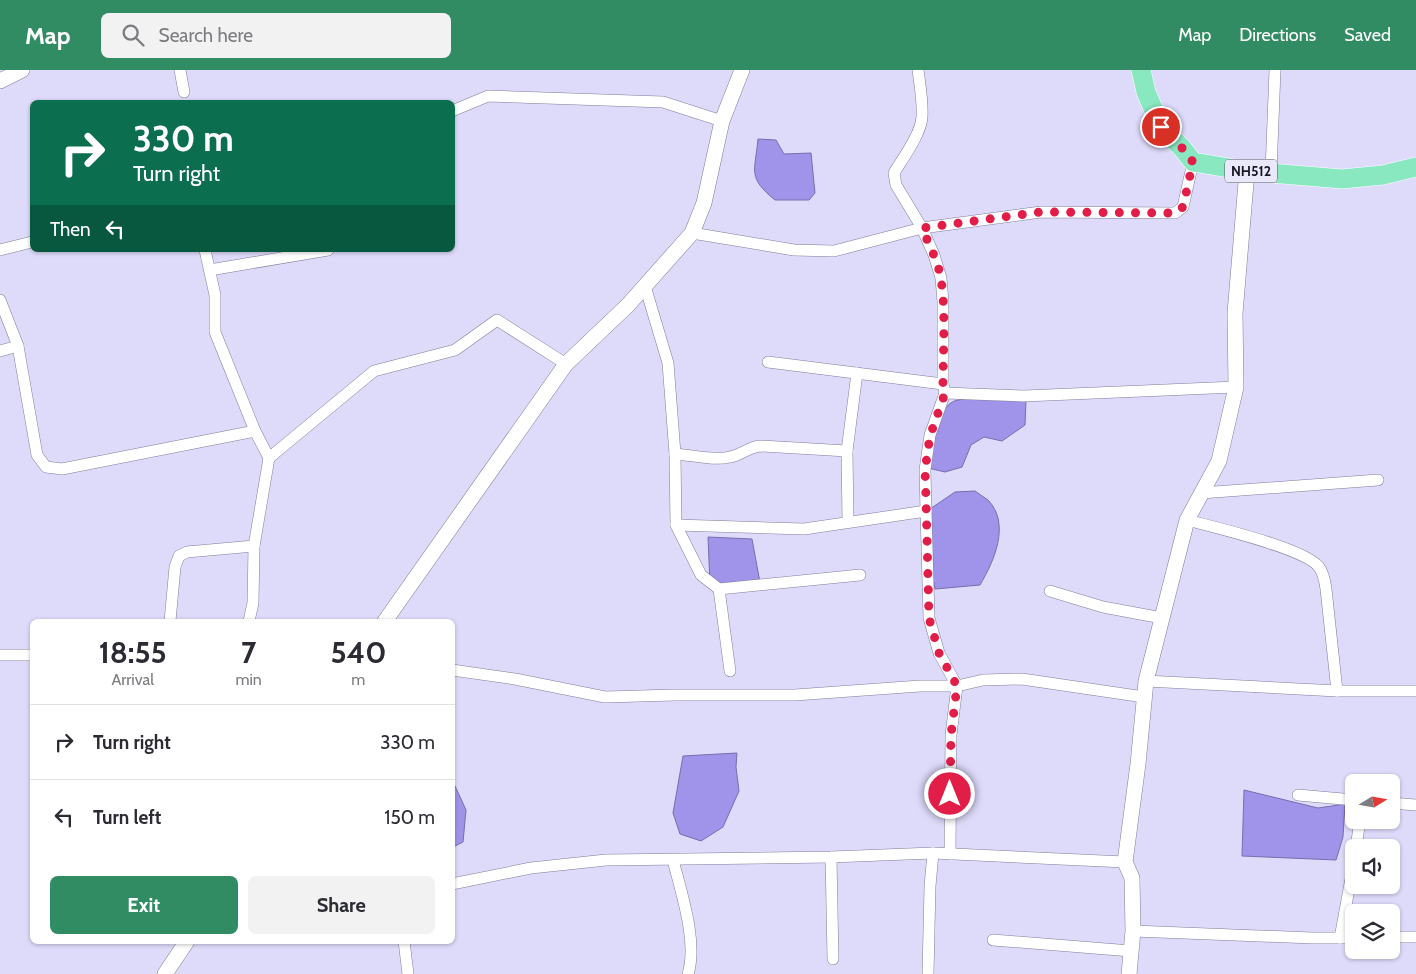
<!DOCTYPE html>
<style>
body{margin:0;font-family:Cabin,sans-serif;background:#f2f2f3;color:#2b2b33;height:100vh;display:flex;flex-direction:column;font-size:19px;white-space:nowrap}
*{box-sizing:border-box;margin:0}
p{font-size:16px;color:#7c7c81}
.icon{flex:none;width:28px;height:28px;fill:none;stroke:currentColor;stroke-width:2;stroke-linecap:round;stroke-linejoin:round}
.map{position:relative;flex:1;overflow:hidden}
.side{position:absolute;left:30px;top:549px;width:425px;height:325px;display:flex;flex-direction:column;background:#fff;border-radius:8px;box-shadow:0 1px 4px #0004}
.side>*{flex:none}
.hud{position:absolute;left:30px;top:30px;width:425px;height:152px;border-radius:8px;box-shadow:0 1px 4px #0004;background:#0b6e4f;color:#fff;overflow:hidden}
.needle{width:32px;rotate:79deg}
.controls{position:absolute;left:1345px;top:704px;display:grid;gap:10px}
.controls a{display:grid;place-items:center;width:55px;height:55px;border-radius:8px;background:#fff;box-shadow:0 1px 4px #0004;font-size:25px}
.pin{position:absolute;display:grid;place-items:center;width:42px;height:42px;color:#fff;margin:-21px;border:2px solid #fff;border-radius:50%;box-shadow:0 1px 5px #0007}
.me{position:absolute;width:55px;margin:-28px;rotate:0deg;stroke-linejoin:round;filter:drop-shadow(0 0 4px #0008)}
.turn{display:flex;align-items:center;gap:18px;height:105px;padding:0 20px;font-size:22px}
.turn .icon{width:65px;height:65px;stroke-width:2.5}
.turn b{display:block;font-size:35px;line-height:42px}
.then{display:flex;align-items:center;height:48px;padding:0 20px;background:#0003;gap:10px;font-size:19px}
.eta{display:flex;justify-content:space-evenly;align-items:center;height:85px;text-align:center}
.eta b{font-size:30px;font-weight:800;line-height:35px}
.button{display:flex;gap:10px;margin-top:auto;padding:10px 20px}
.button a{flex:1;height:58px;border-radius:8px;background:#318c63;color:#fff;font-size:20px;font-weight:800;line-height:58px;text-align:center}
.button a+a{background:#f2f2f3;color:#2b2b33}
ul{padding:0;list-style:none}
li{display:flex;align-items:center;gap:15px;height:75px;padding:0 20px;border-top:1px solid #e1e1e2}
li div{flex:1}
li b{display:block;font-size:19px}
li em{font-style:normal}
header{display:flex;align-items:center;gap:30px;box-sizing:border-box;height:70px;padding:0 25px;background:#318c63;color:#fff}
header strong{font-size:24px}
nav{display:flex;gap:28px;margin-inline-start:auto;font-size:18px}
.search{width:350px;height:45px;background:#f2f2f3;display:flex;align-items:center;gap:12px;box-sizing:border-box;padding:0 18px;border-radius:8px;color:#7c7c81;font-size:19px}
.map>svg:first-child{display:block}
.water{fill:#9f93ea;stroke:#766eae}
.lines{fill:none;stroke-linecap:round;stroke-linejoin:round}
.minor-casing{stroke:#7f7d99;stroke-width:12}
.tertiary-casing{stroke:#7f7d99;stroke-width:16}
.primary-casing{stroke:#fff;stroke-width:20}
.minor{stroke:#fff;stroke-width:11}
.tertiary{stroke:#fff;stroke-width:15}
.primary{stroke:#89e8c0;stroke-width:19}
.route{stroke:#e11d48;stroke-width:9;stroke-dasharray:0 16.2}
.labels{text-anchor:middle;stroke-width:5;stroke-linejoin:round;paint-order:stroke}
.shield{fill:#eae9fc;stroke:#565563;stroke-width:1}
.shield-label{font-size:14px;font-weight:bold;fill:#171621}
</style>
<header>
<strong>Map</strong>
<div class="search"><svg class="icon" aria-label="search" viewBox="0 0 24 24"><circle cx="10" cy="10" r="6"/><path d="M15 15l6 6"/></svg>Search here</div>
<nav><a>Map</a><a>Directions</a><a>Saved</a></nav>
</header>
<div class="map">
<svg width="1416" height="904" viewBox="0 0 1416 904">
<rect width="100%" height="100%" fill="#dddafa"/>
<g class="water">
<path d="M758 69 776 70 784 84 811 83 815 123 809 130H775C747 107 755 102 758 69Z"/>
<path d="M1013 329 1026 330 1025 355 1002 371 984 367 971 375 962 397 945 402 928 398C932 379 935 334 958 330 975 327 996 329 1013 329Z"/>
<path d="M975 421C979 424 984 427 988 430 1011 454 994 491 980 515L935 519 931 497 927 441 955 422Z"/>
<polygon points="708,467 752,469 761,518 710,515"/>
<polygon points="737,683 736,697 739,721 723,757 701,771 680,764 673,743 683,686"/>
<polygon points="453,714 455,716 466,740 463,772 453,777"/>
<polygon points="1244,720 1318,738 1345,734 1343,767 1336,790 1242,786"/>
</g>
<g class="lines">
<g class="minor-casing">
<g id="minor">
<polyline points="180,0 184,22"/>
<path d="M918 0C920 15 923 32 922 47 921 64 903 88 894 103L896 115 922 158 934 185 941 208 943 232V314L945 323 930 365 925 400 926 441 929 548 939 583 957 616 951 665 950 784"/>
<polyline points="452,41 488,26 663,32 722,51"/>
<polyline points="1271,102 1275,0"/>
<polyline points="692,163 794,180 834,181 922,158 1041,142 1175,143 1183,137 1193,92"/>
<polyline points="0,180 32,172"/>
<polyline points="205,180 215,225 215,262 255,361"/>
<polyline points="210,200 328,180"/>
<polyline points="645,216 668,293 675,384 676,455 701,505 719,519 730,601"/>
<polyline points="0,230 18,276 37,385 46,397 62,399 255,361 269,388 374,301 455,280 497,250 566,294"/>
<polyline points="0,281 18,276"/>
<polyline points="768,292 943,314"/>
<polyline points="945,323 1024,326 1236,317"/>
<path d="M675 384C691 385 715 391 730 387 741 385 749 377 760 376L847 381"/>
<polyline points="1201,423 1378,410"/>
<path d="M1187 450C1213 457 1304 478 1319 497 1324 504 1325 512 1326 519L1337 621"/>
<polyline points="848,452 847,381 857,303"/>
<polyline points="676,455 804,459 926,441"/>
<polyline points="719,519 860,505"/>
<polyline points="1050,521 1103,537 1162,548"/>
<polyline points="170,551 175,497 179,486 187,482 254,476"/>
<polyline points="249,551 253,533 254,476 269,388"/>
<polyline points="0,585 32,585"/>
<polyline points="452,600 515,609 605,627 675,625 795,625 920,616 957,616 983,610 1022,609 1144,627"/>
<polyline points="1146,611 1337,621 1416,621"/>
<polyline points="1298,725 1354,730"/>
<polyline points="1391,733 1416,735"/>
<polyline points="1356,778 1360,750"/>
<polyline points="831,787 833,889"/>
<path d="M673 790C681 822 698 872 688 904"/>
<polyline points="452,814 531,798 606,790 831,787 933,783 1125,792"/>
<polyline points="1133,861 1312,868 1354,868"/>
<polyline points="1391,867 1416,867"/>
<polyline points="1340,868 1354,792"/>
<polyline points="993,870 1131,881"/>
<polyline points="404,871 408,904"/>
<polyline points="928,904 930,816 933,783"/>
</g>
</g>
<g class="tertiary-casing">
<g id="tertiary">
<polyline points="0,11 22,0"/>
<polyline points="385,551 566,294 628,235 692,163 704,133 722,51 742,0"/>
<polyline points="165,904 187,871"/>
<polyline points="1129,904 1133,861 1132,808 1125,792 1138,694 1146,611 1187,450 1219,391 1236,317 1235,243 1247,101"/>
</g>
</g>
<g class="primary-casing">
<polyline id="primary" points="1141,0 1146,22 1161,57 1182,78 1193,92 1247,101 1342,109 1383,105 1416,97"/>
</g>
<use href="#minor" class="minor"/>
<use href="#tertiary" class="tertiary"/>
<use href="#primary" class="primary"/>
</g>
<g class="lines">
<path class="route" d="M950 724 951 665 957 616 939 583 929 548 926 428 925 400 930 366 945 323 943 314C943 281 946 242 941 209 938 191 929 175 922 158L1041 142 1175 143 1183 137 1193 92 1182 78 1161 57"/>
</g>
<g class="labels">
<rect class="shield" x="1225" y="89.5" width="52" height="23" rx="4"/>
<g class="shield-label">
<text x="1251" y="106">NH512</text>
</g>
</g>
</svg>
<div class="controls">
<a><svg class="needle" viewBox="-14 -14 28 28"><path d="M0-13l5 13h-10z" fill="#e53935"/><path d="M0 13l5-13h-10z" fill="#7c7c81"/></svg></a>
<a><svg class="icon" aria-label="sound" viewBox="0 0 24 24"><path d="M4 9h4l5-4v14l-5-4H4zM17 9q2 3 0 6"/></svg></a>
<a><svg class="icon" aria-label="layers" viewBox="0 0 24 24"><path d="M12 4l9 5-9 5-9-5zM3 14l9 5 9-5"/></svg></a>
</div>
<div class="pin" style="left:1161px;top:57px;background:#d93025"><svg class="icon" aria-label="arrive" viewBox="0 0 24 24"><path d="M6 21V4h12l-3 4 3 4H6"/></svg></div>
<svg class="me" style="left:950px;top:724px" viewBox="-20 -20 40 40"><circle r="17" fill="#e11d48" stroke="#fff" stroke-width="3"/><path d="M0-11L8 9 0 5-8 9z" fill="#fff"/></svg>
<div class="hud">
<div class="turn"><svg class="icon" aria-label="right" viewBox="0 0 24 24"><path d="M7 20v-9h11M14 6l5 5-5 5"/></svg><div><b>330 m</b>Turn right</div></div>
<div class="then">Then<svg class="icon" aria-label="left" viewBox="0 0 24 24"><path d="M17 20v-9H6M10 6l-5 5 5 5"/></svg></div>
</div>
<section class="side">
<div class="eta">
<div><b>18:55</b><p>Arrival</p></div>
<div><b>7</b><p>min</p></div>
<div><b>540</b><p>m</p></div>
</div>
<ul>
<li><svg class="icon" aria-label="right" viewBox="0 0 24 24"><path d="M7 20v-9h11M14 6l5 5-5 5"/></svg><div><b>Turn right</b></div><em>330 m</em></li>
<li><svg class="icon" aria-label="left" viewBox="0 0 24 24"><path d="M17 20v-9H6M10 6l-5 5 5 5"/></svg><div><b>Turn left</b></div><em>150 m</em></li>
</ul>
<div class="button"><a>Exit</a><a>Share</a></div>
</section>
</div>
